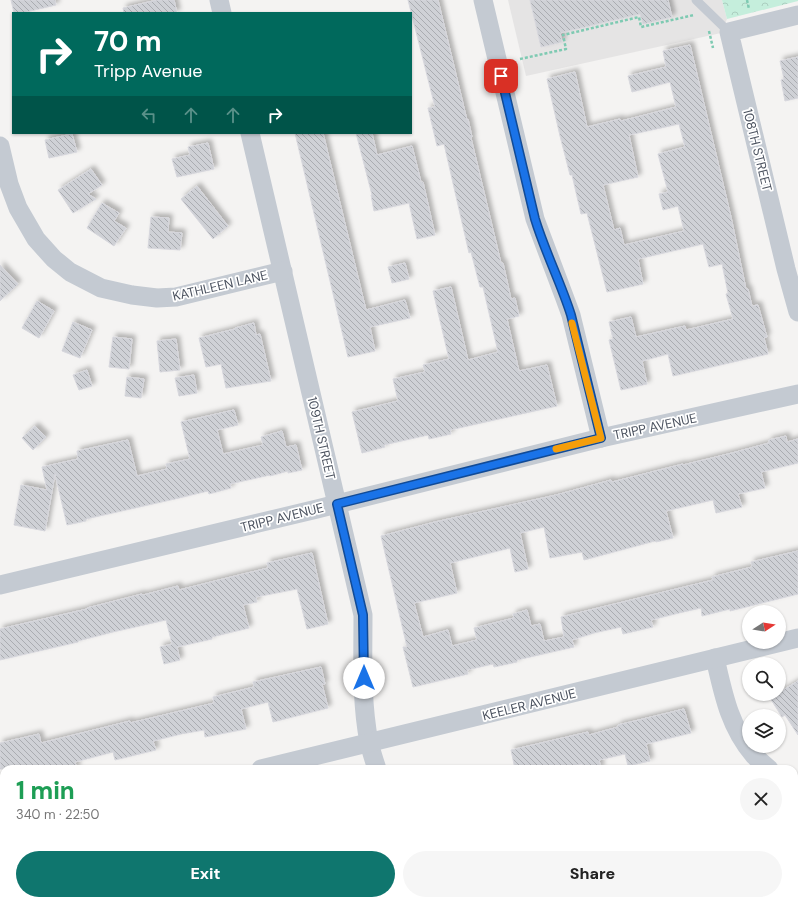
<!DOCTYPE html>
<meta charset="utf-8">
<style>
body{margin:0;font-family:"DM Sans",sans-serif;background:#f6f6f6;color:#222;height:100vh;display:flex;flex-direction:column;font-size:15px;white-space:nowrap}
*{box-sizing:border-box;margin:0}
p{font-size:13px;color:#767676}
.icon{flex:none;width:22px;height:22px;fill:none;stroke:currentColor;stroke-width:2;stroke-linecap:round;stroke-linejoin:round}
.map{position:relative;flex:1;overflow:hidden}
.sheet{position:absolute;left:0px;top:765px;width:798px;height:140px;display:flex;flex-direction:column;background:#fff;border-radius:12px 12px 0 0;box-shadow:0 1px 3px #0004}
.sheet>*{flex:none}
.top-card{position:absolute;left:12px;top:12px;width:400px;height:122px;border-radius:0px;box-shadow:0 1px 3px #0004;background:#00695c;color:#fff;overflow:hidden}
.needle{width:26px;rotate:78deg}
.controls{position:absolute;left:742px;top:605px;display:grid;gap:8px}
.controls a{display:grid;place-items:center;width:44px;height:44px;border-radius:50%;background:#fff;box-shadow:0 1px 3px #0004;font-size:20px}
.pin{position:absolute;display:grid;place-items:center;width:34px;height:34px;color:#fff;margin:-17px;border-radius:8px;box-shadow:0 2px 6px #0006}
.me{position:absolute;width:44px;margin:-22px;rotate:0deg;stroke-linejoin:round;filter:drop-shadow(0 0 3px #0008)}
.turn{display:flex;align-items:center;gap:14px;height:84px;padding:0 16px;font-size:18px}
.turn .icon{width:52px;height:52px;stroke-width:2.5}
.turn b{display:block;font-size:28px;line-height:34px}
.lanes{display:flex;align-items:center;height:38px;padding:0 16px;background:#0003;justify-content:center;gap:20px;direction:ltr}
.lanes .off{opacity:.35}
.round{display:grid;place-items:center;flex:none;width:42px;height:42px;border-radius:21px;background:#f6f6f6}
.overview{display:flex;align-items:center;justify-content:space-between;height:68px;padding:0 16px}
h1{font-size:24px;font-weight:800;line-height:30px;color:#1e9e55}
.cta{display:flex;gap:8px;margin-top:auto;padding:8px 16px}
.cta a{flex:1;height:46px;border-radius:24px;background:#0f766e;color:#fff;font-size:16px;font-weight:800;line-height:46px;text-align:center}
.cta a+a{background:#f6f6f6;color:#222}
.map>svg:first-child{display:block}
.education{fill:#e5e4e4}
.forest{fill:url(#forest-crowns)}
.building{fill:url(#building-back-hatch);stroke:#d7d7dd;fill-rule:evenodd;filter:url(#shadow)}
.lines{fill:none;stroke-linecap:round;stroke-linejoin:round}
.path{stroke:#7ecab2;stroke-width:2.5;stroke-dasharray:3 2;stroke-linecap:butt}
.service{stroke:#c4cad2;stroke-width:9}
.minor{stroke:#c4cad2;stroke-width:19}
.route-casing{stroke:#114b97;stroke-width:10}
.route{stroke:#1a73e8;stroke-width:7}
.slow{stroke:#f59e0b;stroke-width:7}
.labels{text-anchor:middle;stroke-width:3.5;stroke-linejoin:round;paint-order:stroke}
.street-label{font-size:13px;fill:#4b525f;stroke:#fff}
</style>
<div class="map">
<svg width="798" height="905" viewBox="0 0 798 905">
<defs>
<pattern id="forest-crowns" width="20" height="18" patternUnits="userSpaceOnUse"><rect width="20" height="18" fill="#c5eedc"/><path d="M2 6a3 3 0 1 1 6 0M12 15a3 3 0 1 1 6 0" fill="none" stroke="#abcebf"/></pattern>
<pattern id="building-back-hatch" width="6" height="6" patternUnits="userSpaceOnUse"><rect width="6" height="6" fill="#cfd1d6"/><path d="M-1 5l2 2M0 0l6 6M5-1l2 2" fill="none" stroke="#aaacb1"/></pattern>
<filter id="shadow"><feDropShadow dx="3.5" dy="-3.5" stdDeviation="2" flood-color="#0004"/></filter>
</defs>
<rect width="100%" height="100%" fill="#f4f3f2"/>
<polygon class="education" points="508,0 722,0 727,19 721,33 526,76"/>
<polygon class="forest" points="722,0 798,0 798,1 727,19"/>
<g class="building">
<polygon points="11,0 55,0 56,5 22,13 14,13"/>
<polygon points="157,0 174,0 177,13 124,13 123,8"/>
<polygon points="408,0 438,0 467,120 468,119 472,137 471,138 501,263 503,263 511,299 515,298 519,316 507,319 519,371 547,365 557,406 450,430 451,434 429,439 428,435 384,445 385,447 362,453 352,412 398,401 393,379 425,372 423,365 449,359 433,291 451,287 468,360 498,352 483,287 480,287 471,252 469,253 444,144 437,146 428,108 435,107"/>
<polygon points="530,0 668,0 672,17 643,24 640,14 560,33 562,42 541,47"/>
<path d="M690 45 731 217 746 289H748L752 306 758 305 767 337 764 338 768 354 673 376 668 354 642 361 647 384 621 390 609 340 613 339 609 322 631 317 636 337 685 326 686 330 733 319 726 294 728 293 722 264 709 267 703 244 638 259 643 284 607 292 587 213 581 214 572 175H570L560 136 547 79 575 72 587 127 620 119 621 121 676 107 670 82 632 92 628 76 666 67 663 51ZM679 124 685 147 658 154 668 192 659 194 663 210 678 206 684 231 624 245 620 228 614 230 603 185 638 177 629 135Z"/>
<polygon points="798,57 798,98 785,101 781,80 784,79 780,61"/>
<polygon points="295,133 323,133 366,310 405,300 410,318 370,327 375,351 348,357"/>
<polygon points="356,133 372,133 377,155 412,146 421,182 423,182 435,235 417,239 409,203 374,211 371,195 372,195"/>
<polygon points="72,134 77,152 49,158 45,140"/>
<polygon points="208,143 214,169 177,177 172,159 190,155 188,147"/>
<polygon points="91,169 102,185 88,194 96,199 73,213 58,190"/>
<polygon points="197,186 228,226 213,239 181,199"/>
<polygon points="102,203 119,213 114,221 126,228 114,246 87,228"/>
<polygon points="151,217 169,218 168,232 182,233 180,250 148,248"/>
<polygon points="405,263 409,279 392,283 388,267"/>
<polygon points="0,265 18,284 0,301"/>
<polygon points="37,301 54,311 39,338 22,328"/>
<polygon points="73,322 92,330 80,358 62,351"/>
<polygon points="254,323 256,335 260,334 271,381 226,388 221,364 206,367 199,338 235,329 235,328"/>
<polygon points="113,337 132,339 129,369 109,367"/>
<polygon points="176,339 180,370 160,372 157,341"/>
<polygon points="87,370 92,386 79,390 73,375"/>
<polygon points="194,375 197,393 179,396 175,378"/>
<polygon points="127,377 144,379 141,398 125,396"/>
<polygon points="234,410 238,425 217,430 223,454 263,445 261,437 282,431 286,447 296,445 302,470 288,473 288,471 270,476 270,475 230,484 231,488 209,494 208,491 175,499 86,519 86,521 67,525 55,474 45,531 14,525 21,485 47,490 42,467 78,459 77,451 128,440 137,476 167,469 166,464 190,459 181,422"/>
<polygon points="35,426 46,437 33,450 22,438"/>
<polygon points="786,436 787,442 798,439 798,463 761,472 765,488 738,494 742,507 716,513 713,500 666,511 673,538 656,542 655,541 584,560 582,552 550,558 544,527 520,533 528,569 515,572 510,548 450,563 457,593 414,603 423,637 448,630 452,646 477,640 474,628 514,618 513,614 527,610 531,626 540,624 544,641 564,637 561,617 713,580 712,577 752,567 751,562 798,551 798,594 730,611 730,609 702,616 701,608 679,613 651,620 653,627 623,634 621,627 594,633 572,640 574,647 517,660 517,662 494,667 493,664 467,670 468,674 413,687 403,647 407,647 381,536 435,522 556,495 611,480 612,482 683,464 683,465 732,453 769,443 769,440"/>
<polygon points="312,553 328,624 307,629 297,589 256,597 257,602 243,605 249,628 212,637 212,639 177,647 180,660 164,664 160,647 172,644 166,620 113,632 78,641 78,642 0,660 0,629 87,609 87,608 142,594 143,595 178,586 179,590 231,577 268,568 267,563"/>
<polygon points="321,667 325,684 322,684 328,708 273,722 268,702 241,709 246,729 205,737 204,730 181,734 153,741 156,750 115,760 113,752 75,762 77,769 0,769 0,743 39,734 41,743 130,721 130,723 214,703 213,697 254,687 253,682"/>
<polygon points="798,681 798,735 785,715 782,717 770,698"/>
<polygon points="684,709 691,733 646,744 650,761 628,766 625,754 599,760 601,769 583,769 582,764 560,769 515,769 511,750 588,732 589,735 618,727 618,725"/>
</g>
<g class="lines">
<g class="path">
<polyline points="747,0 749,9"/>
<polyline points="709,31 713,48"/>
<polyline points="520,59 566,49 563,35 639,17 641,27 694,15"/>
</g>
<polyline class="service" points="696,0 729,32"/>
<g class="minor">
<polyline points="219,0 222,13"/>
<polyline points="483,0 535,219 564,296 571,315 601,438"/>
<polyline points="798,15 729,32 786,269 798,312"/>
<path d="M250 133 363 615C363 657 361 701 369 742 371 751 374 760 377 769"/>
<polyline points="0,146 9,184 18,208 36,239 54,259 70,272 101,288 132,295 157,298 176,297 283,271"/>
<polyline points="0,585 317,509 601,438 798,394"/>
<path d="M715 658C723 692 729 726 753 754 757 759 763 764 769 769"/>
<polyline points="261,769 798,638"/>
<polyline points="794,786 798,788"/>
<polyline points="0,832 4,831"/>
<polyline points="137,901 139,905"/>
<polyline points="531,901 538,905"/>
</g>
</g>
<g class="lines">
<g class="route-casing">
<path id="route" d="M364 678 363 615 337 504 601 438 571 315C561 283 545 252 535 219L501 76"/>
</g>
<use href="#route" class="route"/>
<polyline class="slow" points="556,449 601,438 572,323"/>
</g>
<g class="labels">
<g class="street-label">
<text transform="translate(758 150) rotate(76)" y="5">108TH STREET</text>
<text transform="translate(220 285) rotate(-13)" y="5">KATHLEEN LANE</text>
<text transform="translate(655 426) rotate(-12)" y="5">TRIPP AVENUE</text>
<text transform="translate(322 438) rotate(77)" y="5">109TH STREET</text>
<text transform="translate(282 517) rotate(-14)" y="5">TRIPP AVENUE</text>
<text transform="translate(529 704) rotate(-14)" y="5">KEELER AVENUE</text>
</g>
</g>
</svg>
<div class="controls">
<a><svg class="needle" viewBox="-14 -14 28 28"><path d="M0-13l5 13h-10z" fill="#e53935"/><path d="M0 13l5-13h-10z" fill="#767676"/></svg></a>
<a><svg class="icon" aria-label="search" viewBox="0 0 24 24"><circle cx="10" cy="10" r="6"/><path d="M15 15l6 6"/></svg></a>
<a><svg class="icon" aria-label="layers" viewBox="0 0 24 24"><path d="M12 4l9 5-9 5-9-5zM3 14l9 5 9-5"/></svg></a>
</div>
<div class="pin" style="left:501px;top:76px;background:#d93025"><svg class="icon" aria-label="arrive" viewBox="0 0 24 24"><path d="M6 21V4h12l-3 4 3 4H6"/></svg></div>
<svg class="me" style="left:364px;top:678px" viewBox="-20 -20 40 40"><circle r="19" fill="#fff"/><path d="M0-13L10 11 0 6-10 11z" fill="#1a73e8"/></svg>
<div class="top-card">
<div class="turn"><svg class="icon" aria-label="right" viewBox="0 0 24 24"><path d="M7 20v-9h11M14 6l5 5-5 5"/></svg><div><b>70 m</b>Tripp Avenue</div></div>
<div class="lanes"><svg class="icon off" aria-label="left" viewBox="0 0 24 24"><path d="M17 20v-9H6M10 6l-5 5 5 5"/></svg><svg class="icon off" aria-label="ahead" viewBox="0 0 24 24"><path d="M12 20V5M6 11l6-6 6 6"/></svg><svg class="icon off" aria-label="ahead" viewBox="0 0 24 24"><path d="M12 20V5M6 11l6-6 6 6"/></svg><svg class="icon" aria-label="right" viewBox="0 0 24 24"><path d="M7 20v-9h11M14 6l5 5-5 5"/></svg></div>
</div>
<section class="sheet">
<div class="overview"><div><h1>1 min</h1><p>340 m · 22:50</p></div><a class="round"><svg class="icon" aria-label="close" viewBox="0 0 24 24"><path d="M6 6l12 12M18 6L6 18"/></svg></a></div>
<div class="cta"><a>Exit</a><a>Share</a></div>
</section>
</div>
